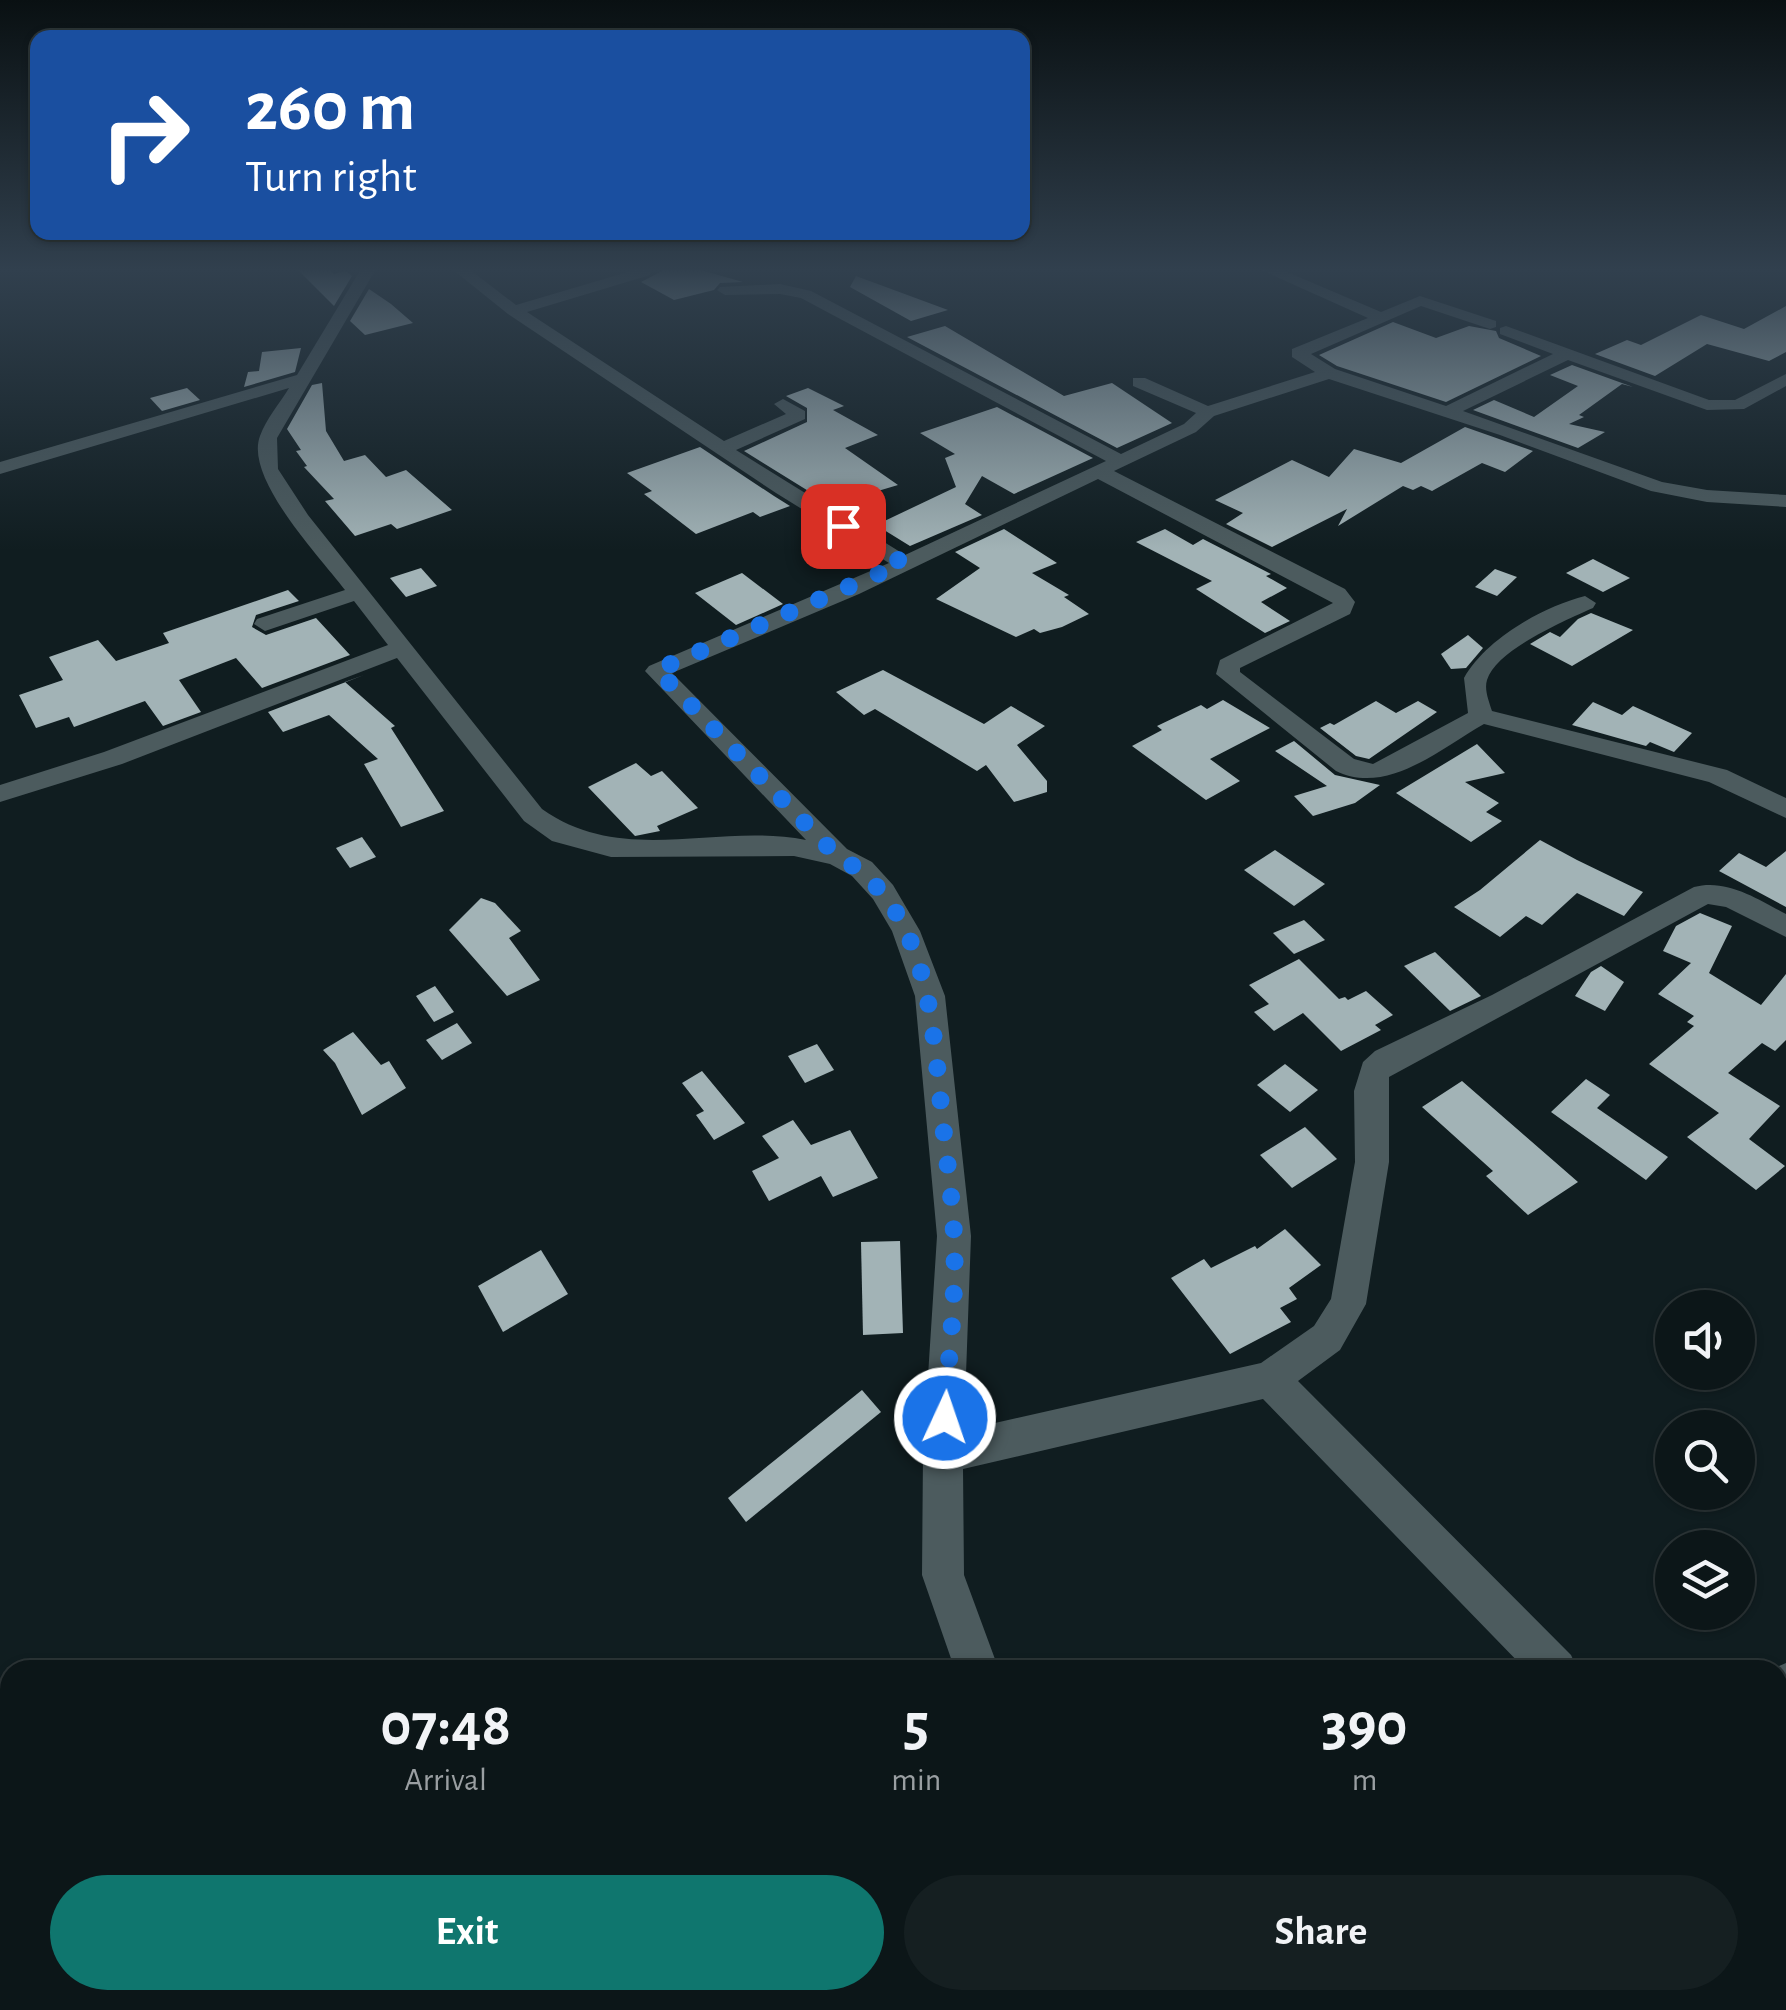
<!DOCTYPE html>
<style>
body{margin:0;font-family:"Alegreya Sans",sans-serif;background:#151f21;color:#f1f3f6;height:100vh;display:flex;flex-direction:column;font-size:38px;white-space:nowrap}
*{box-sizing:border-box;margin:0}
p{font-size:32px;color:#9a9fa2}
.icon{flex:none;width:55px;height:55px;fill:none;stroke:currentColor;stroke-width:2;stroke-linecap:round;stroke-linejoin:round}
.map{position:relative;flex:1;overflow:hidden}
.details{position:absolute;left:0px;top:1660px;width:1788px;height:350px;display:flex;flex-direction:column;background:#0c1618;border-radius:30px 30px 0 0;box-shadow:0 2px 8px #0004,0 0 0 2px #2c3537}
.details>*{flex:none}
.banner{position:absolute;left:30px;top:30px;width:1000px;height:210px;border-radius:20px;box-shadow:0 2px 8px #0004,0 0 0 2px #2c3537;background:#1a4fa0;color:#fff;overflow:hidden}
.tools{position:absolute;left:1655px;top:1290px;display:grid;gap:20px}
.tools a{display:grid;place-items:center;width:100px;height:100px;border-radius:50%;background:#0c1618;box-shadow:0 2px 8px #0004,0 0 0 2px #2c3537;font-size:50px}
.pin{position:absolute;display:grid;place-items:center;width:85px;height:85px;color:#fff;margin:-42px;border-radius:20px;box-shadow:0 5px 15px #0006}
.me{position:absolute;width:110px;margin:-55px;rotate:3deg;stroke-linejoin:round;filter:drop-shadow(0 0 8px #0008)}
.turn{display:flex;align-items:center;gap:35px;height:210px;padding:0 50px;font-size:45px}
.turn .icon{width:130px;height:130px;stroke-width:2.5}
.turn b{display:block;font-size:70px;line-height:85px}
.eta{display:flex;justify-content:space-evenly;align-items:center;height:170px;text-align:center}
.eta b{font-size:60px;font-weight:700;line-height:70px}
.button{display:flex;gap:20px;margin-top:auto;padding:20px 50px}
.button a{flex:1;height:115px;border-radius:60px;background:#0f766e;color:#fff;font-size:40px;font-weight:700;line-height:115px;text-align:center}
.button a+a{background:#151f21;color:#f1f3f6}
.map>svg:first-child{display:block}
.building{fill:#a2b3b6}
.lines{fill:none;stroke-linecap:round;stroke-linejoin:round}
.minor{fill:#4c5b5e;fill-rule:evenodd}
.route{stroke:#1a73e8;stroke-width:18;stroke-dasharray:0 32.4}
</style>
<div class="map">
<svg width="1786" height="2010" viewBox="0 0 1786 2010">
<rect width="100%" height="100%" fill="#101d20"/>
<g class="building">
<polygon points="297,269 329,269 334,274 346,271 352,276 334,306"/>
<polygon points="666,269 697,269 743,282 720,283 714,290 674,300 641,282"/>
<polygon points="856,276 948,310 911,321 850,287"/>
<polygon points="369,289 391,304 413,323 365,335 350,321"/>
<polygon points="1786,306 1786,352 1769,361 1707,344 1655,376 1595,354 1627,340 1641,345 1701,315 1744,329"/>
<polygon points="1393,322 1436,338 1469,326 1496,331 1499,338 1541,356 1446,402 1337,366 1319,355"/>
<polygon points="945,326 1064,396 1112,383 1172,423 1117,448 907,337"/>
<polygon points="301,348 295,372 244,387 248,372 259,371 262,352"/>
<polygon points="1572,365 1633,387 1622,384 1579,415 1584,417 1569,424 1605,432 1578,448 1473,410 1494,400 1534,417 1578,386 1550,375"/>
<polygon points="322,383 326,431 344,461 365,455 386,477 406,470 452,510 397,529 391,524 355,536 325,501 334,499 304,467 307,466 296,451 301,450 287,429 312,385"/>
<polygon points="187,388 200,400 162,411 150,398"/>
<polygon points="808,388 844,406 833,410 878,435 845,448 898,485 831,505 744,451 807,422 807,408 786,396"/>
<polygon points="997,407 1093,458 1014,494 982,476 965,504 982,515 910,546 876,525 956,487 945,458 955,454 920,433"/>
<polygon points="1465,427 1533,451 1505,472 1482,463 1432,491 1421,486 1413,490 1403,486 1338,526 1347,509 1272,547 1226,524 1243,513 1215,500 1292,460 1329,477 1354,449 1401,463"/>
<polygon points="700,447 774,496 790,506 760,517 753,512 696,534 644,494 652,491 627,473"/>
<polygon points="1004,529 1057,563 1032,573 1069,595 1064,597 1089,614 1062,627 1040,633 1034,629 1016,637 936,599 980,568 955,552"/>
<polygon points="1165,529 1193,545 1203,539 1271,574 1266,576 1287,588 1261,602 1290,621 1265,633 1196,589 1212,581 1136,542"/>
<polygon points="1593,559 1630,578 1603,592 1566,573"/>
<polygon points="421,568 437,586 406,597 390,578"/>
<polygon points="1495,569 1517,577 1497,596 1475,587"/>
<polygon points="742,573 783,604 736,625 695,593"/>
<polygon points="288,590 299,601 256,615 252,627 266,635 316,618 350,655 262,688 236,658 179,680 201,712 163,726 145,701 74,727 69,717 36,728 19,695 63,680 49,657 98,640 116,661 169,643 163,633"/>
<polygon points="1591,613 1633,630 1572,666 1530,644 1550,632 1560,637 1578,619"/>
<polygon points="1468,635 1483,648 1466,668 1451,669 1441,654"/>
<polygon points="883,670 984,724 1011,706 1045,726 1017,745 1047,781 1047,792 1014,802 986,765 977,771 875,709 864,715 836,692"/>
<polygon points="364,675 345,682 395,726 391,728 444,811 401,827 364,764 378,759 329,715 283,732 268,712"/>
<polygon points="1223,700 1270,728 1210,759 1240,781 1206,800 1132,746 1162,730 1157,726 1201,705 1207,709"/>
<polygon points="1376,701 1396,713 1418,701 1437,712 1369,759 1356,756 1320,728 1330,723 1334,725"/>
<polygon points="1593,702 1622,715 1633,706 1692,733 1674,752 1650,742 1646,746 1572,725"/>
<polygon points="1294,741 1335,775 1380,785 1355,803 1313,816 1294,796 1327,786 1275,751"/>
<polygon points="1477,744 1505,773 1465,782 1499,803 1486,812 1502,821 1471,842 1396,793"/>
<polygon points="636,763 651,776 662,771 698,808 657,826 660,831 635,836 588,787"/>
<polygon points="362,837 376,857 350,868 336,848"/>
<polygon points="1540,840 1577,860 1643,892 1624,916 1577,893 1542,925 1526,916 1500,937 1454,907 1480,890"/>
<polygon points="1275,850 1325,884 1294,906 1244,870"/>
<polygon points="1786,851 1786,907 1719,871 1739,853 1766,867"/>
<polygon points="481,898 495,903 521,931 509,938 540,980 507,996 449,930"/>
<polygon points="1700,913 1732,926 1709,973 1761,1005 1786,974 1786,1040 1775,1051 1762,1043 1728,1073 1780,1106 1749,1139 1785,1166 1756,1190 1687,1137 1719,1113 1649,1064 1694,1026 1687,1022 1694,1016 1658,994 1691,963 1663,951 1676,926"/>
<polygon points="1304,920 1325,940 1294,954 1273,933"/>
<polygon points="1435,952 1481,996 1450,1011 1404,966"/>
<polygon points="1299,959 1339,999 1345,997 1348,1000 1366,991 1393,1015 1375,1025 1381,1030 1341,1051 1303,1013 1274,1031 1254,1012 1269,1004 1249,985"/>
<polygon points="1601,966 1624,982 1605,1011 1575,996 1591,972"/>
<polygon points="435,986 454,1012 434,1022 416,996"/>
<polygon points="457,1023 472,1043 442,1060 426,1040"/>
<polygon points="353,1032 381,1065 389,1061 406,1088 362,1115 335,1063 323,1050"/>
<polygon points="817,1044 834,1070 805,1083 788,1056"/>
<polygon points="1285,1064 1318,1090 1290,1112 1257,1085"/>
<polygon points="702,1071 745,1123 714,1140 696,1115 704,1111 682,1083"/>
<polygon points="1586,1079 1610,1095 1597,1108 1668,1157 1646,1180 1551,1112"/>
<polygon points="1462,1081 1578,1182 1528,1215 1486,1176 1493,1171 1422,1107"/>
<polygon points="793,1120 811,1145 850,1130 878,1178 833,1197 821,1176 769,1201 752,1171 779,1158 762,1136"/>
<polygon points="1305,1127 1337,1159 1292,1188 1260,1155"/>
<polygon points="1285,1229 1321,1265 1289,1288 1297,1299 1280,1308 1291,1322 1230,1354 1171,1278 1204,1259 1211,1268 1255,1246 1257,1249"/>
<polygon points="900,1241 903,1333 863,1335 861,1242"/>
<polygon points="541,1250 568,1294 503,1332 478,1286"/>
<polygon points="862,1390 881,1412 746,1522 728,1498"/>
</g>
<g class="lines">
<g class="minor">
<path d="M361 269H376L277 438 278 469 308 515 542 809C624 867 716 822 806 840L645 671 649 666 889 563 776 493 508 314 452 269H469L516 305 638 269H651L650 275 527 312 724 441 786 414 774 404 783 399 805 411V419L736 450 905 555 1106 461 801 298 780 294 725 295 717 290 720 287 780 284 811 291 1121 454 1184 424 1196 413 1133 386V378H1145L1208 406 1315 372 1292 357V349L1368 318 1259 269H1280L1381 312 1420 296 1496 321V327L1490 329 1421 306 1311 354 1335 369 1446 406 1553 354 1500 334V328L1506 326 1709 400H1735L1786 374V386L1744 409 1707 410 1568 360 1463 411 1662 482 1707 490 1786 495V507L1707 502 1651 491 1500 435 1329 379 1214 416 1196 432 1114 471 1345 589 1355 602 1350 614 1240 668V672L1354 759 1373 764 1468 713 1464 678C1486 639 1542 607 1585 596L1596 603 1593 608C1566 620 1496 650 1487 680 1484 690 1489 701 1492 711L1727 770 1786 798V818L1709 782 1484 724C1440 749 1387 796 1336 771L1216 674 1220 660 1333 603 1098 479 859 594 672 673 847 849 872 862 893 885 920 931 945 996 971 1236 964 1430 1261 1363 1314 1326 1331 1299 1355 1162 1354 1091 1363 1062 1375 1051 1492 995 1694 887C1727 878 1759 900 1786 914V937L1726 907 1708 904 1389 1077V1162L1366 1304 1340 1350 1298 1381 1571 1655 1578 1670H1526L1263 1399 963 1469 964 1575 999 1670H955L922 1575 923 1454 937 1236 915 996 892 931 873 899 852 876 830 864 794 856 611 857 552 841 524 821 397 658 122 764 0 802V785L104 752 388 645 354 601 265 631 254 624 257 619 345 590C320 557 244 478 260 436 266 419 280 403 289 388L0 474V462L297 375Z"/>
<polygon points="1786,1663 1786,1716 1778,1719 1778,1670 1770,1670"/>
<polygon points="1082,2000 1132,2000 1136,2010 1086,2010"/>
</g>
</g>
<linearGradient id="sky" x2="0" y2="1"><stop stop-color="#091012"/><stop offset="0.49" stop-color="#31404e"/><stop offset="1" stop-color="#31404e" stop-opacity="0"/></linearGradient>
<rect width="1786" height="551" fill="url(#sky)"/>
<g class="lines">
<path class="route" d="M843 526 903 563 657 670 837 856C926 904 932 1016 941 1105 945 1148 952 1192 954 1235 957 1295 948 1358 945 1418"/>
</g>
</svg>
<div class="tools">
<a><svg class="icon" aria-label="sound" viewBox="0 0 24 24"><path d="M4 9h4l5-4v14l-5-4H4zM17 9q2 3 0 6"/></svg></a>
<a><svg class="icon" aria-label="search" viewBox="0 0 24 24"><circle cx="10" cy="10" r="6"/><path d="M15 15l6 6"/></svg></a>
<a><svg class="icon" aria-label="layers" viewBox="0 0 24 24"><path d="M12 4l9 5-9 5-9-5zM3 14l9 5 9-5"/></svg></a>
</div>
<div class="pin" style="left:843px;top:526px;background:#d93025"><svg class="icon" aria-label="arrive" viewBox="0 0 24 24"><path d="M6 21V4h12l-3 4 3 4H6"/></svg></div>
<svg class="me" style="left:945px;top:1418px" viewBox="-20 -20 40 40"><circle r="17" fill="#1a73e8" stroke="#fff" stroke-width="3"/><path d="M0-11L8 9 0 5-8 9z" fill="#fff"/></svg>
<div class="banner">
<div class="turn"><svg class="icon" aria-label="right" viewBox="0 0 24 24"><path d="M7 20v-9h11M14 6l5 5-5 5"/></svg><div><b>260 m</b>Turn right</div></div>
</div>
<section class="details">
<div class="eta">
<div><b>07:48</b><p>Arrival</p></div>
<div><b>5</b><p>min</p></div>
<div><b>390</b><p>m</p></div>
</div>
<div class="button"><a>Exit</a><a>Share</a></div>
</section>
</div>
